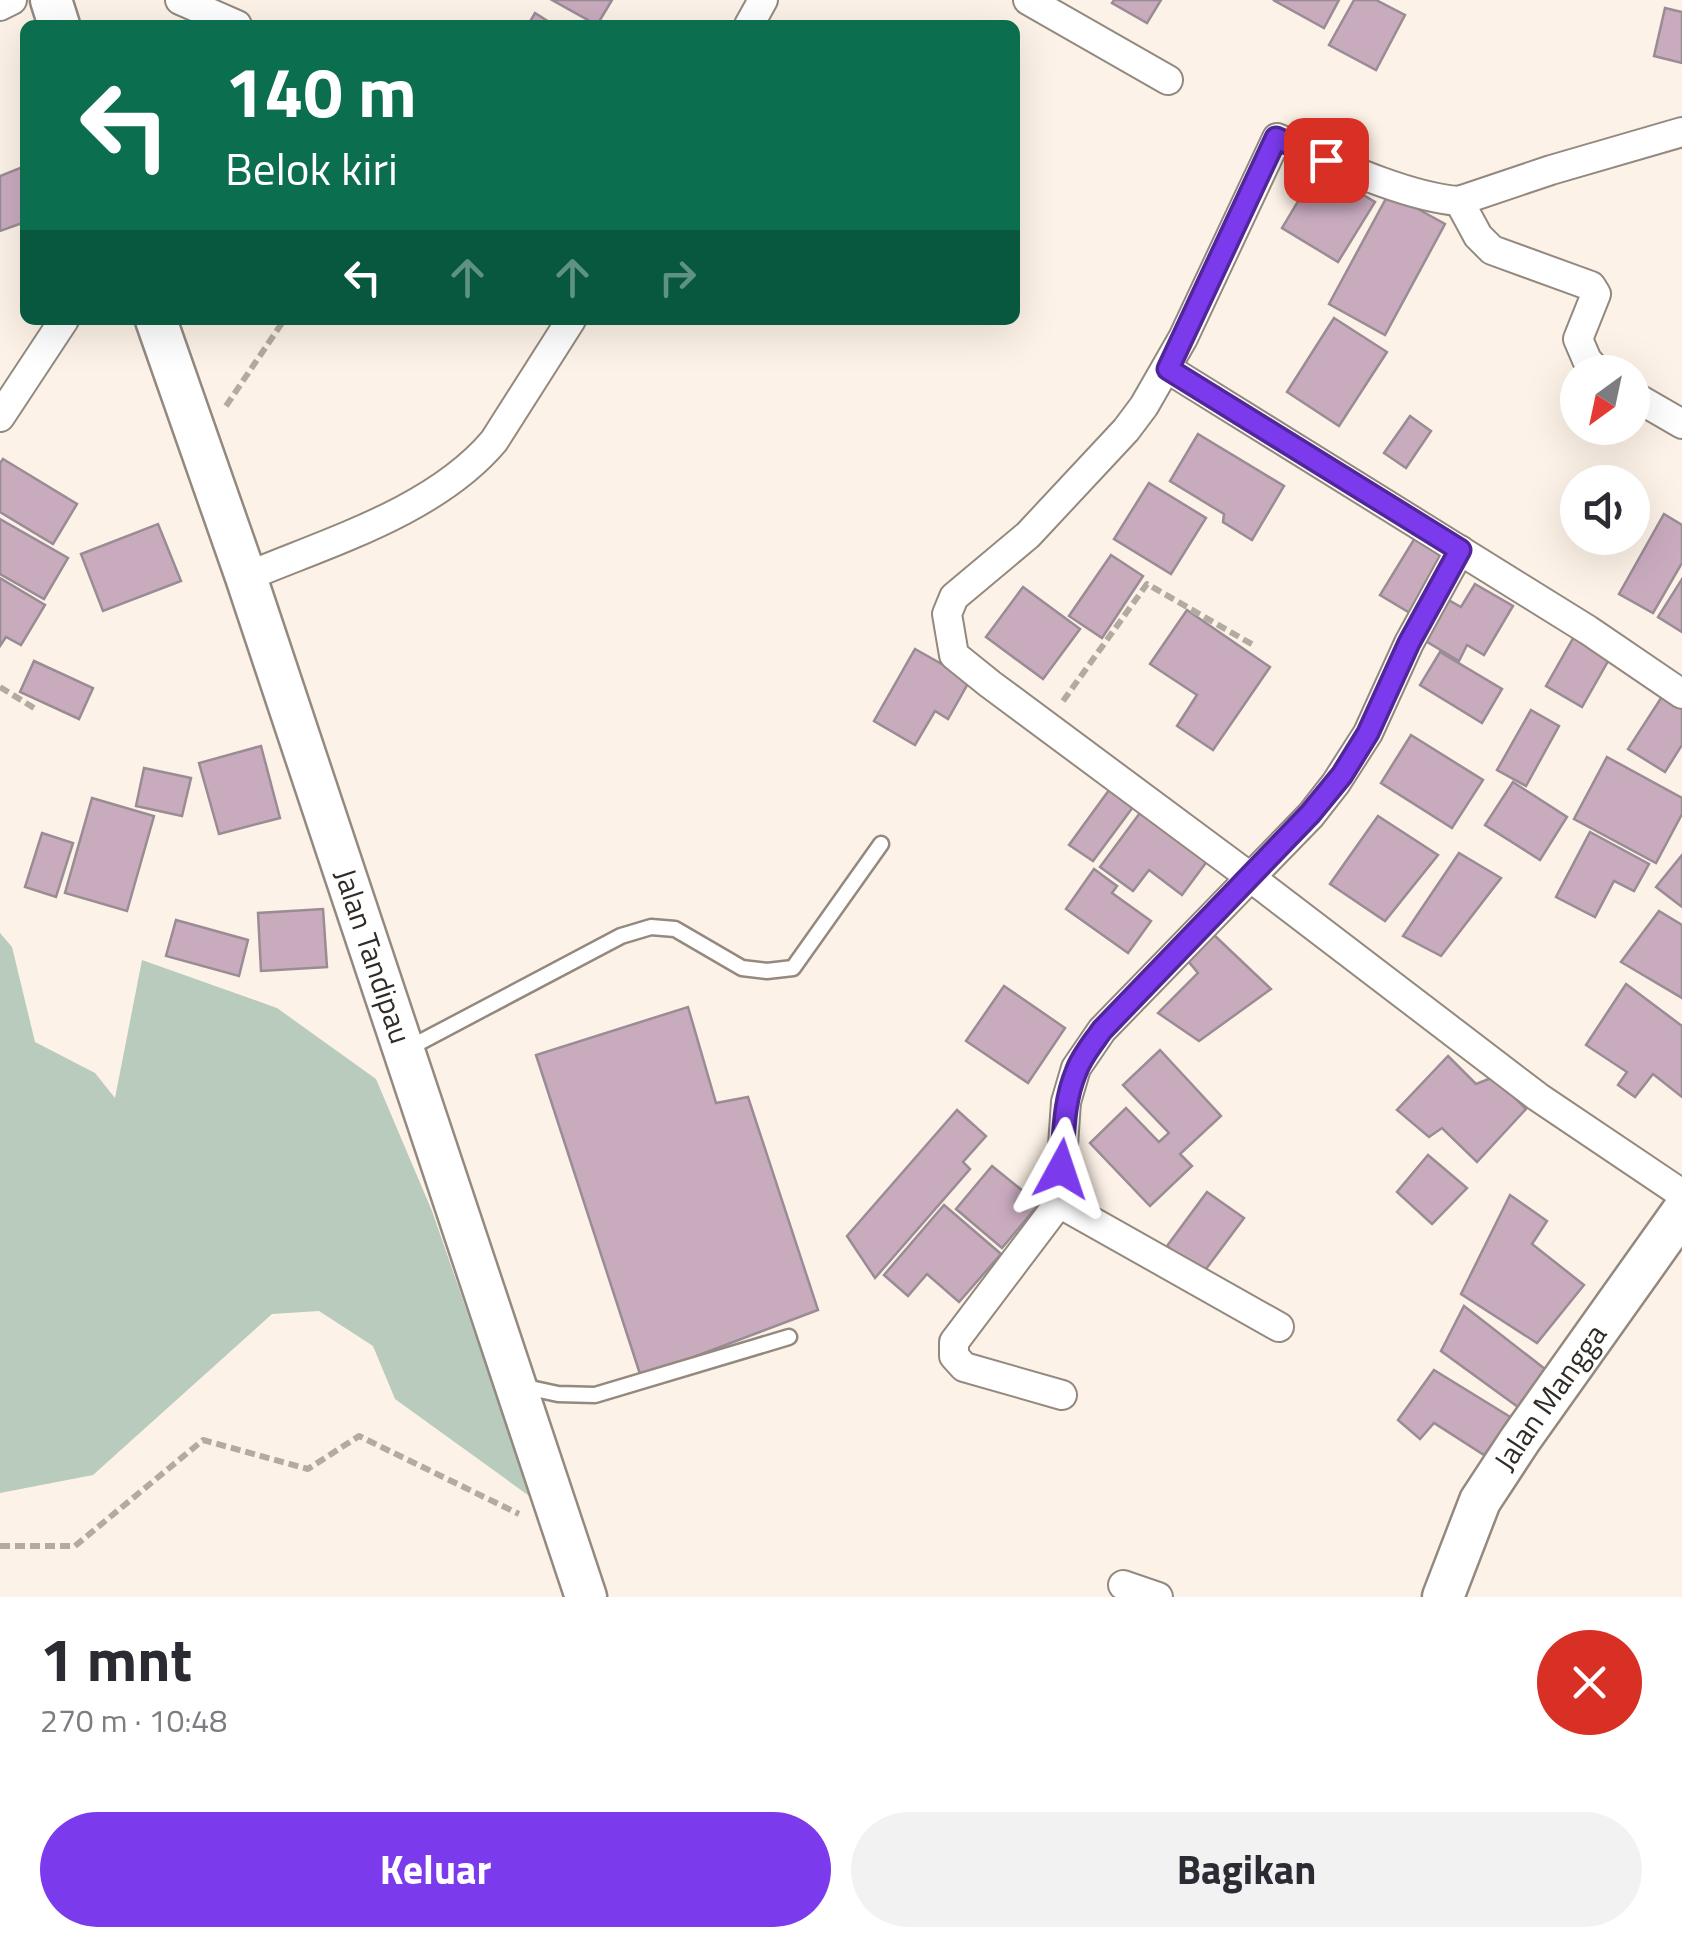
<!DOCTYPE html>
<html lang="id">
<meta charset="utf-8">
<style>
body{margin:0;font-family:"Titillium Web",sans-serif;background:#f2f2f3;color:#2b2b33;height:100vh;display:flex;flex-direction:column;font-size:38px;white-space:nowrap}
*{box-sizing:border-box;margin:0}
p{font-size:32px;color:#7c7c81}
.icon{flex:none;width:55px;height:55px;fill:none;stroke:currentColor;stroke-width:2;stroke-linecap:round;stroke-linejoin:round}
.map{position:relative;height:1597px;overflow:hidden}
.details{display:flex;flex-direction:column;background:#fff;flex:1}
.details>*{flex:none}
.hud{position:absolute;left:20px;top:20px;width:1000px;height:305px;border-radius:15px;box-shadow:0 10px 40px #0002;background:#0b6e4f;color:#fff;overflow:hidden}
.needle{width:65px;rotate:213deg}
.controls{position:absolute;left:1560px;top:355px;display:grid;gap:20px}
.controls a{display:grid;place-items:center;width:90px;height:90px;border-radius:50%;background:#fff;box-shadow:0 10px 40px #0002;font-size:50px}
.pin{position:absolute;display:grid;place-items:center;width:85px;height:85px;color:#fff;margin:-42px;border-radius:20px;box-shadow:0 5px 15px #0006}
.me{position:absolute;width:110px;margin:-55px;rotate:5deg;stroke-linejoin:round;filter:drop-shadow(0 0 8px #0008)}
.turn{display:flex;align-items:center;gap:35px;height:210px;padding:0 40px;font-size:45px}
.turn .icon{width:130px;height:130px;stroke-width:2.5}
.turn b{display:block;font-size:70px;line-height:85px}
.lanes{display:flex;align-items:center;height:95px;padding:0 40px;background:#0003;justify-content:center;gap:50px;direction:ltr}
.lanes .off{opacity:.35}
.round{display:grid;place-items:center;flex:none;width:105px;height:105px;border-radius:52px;background:#f2f2f3}
.head{display:flex;align-items:center;justify-content:space-between;height:170px;padding:0 40px}
h1{font-size:60px;font-weight:700;line-height:75px}
.action{display:flex;gap:20px;margin-top:auto;padding:20px 40px}
.action a{flex:1;height:115px;border-radius:60px;background:#7c3aed;color:#fff;font-size:40px;font-weight:700;line-height:115px;text-align:center}
.action a+a{background:#f2f2f3;color:#2b2b33}
.map>svg:first-child{display:block}
.green{fill:#b8cbbd}
.building{fill:#c9abbe;stroke:#998c94;stroke-width:2.5}
.lines{fill:none;stroke-linecap:round;stroke-linejoin:round}
.lane-casing{stroke:#93897f;stroke-width:19}
.street-casing{stroke:#93897f;stroke-width:32}
.secondary-casing{stroke:#93897f;stroke-width:45}
.path{stroke:#b3aba2;stroke-width:6;stroke-dasharray:10 5;stroke-linecap:butt}
.lane{stroke:#fff;stroke-width:14}
.street{stroke:#fff;stroke-width:28}
.secondary{stroke:#fff;stroke-width:40}
.route-casing{stroke:#51269a;stroke-width:25}
.route{stroke:#7c3aed;stroke-width:18}
.labels{text-anchor:middle;stroke-width:10;stroke-linejoin:round;paint-order:stroke}
.street-label{font-size:30px;fill:#2f2b27;stroke:#fdf2e7}
</style>
<div class="map">
<svg width="1682" height="1597" viewBox="0 0 1682 1597">
<rect width="100%" height="100%" fill="#fdf2e7"/>
<polygon class="green" points="0,933 12,947 35,1042 95,1073 115,1098 142,960 277,1008 376,1079 432,1211 532,1498 395,1399 373,1346 319,1311 272,1314 93,1475 0,1493"/>
<g class="building">
<polygon points="552,0 612,0 597,25"/>
<polygon points="1114,0 1161,0 1147,23 1112,3"/>
<polygon points="1273,0 1339,0 1324,28"/>
<polygon points="1354,0 1376,0 1405,15 1376,70 1329,45"/>
<polygon points="1665,8 1682,12 1682,63 1654,56"/>
<polygon points="535,13 554,25 528,25"/>
<polygon points="25,166 25,222 0,231 0,176"/>
<polygon points="1318,168 1375,202 1338,262 1282,228"/>
<polygon points="1389,193 1445,224 1385,335 1329,304"/>
<polygon points="1334,318 1387,352 1339,426 1287,392"/>
<polygon points="1410,416 1431,431 1406,468 1384,453"/>
<polygon points="1198,434 1284,486 1252,540 1223,522 1224,514 1170,481"/>
<polygon points="3,459 77,504 53,544 0,512 0,463"/>
<polygon points="1149,483 1206,518 1171,574 1114,539"/>
<polygon points="1664,514 1682,525 1682,563 1653,613 1619,594"/>
<polygon points="0,519 68,558 44,599 0,574"/>
<polygon points="158,524 181,581 103,611 81,554"/>
<polygon points="1418,533 1452,554 1415,616 1380,595"/>
<polygon points="1111,555 1143,576 1102,638 1069,616"/>
<polygon points="0,578 45,605 21,645 6,637 0,646"/>
<polygon points="1682,579 1682,632 1658,617"/>
<polygon points="1475,584 1513,606 1484,655 1467,645 1459,661 1419,637 1443,597 1461,607"/>
<polygon points="1023,587 1080,629 1043,679 986,637"/>
<polygon points="1187,610 1270,667 1213,750 1177,726 1197,695 1150,664"/>
<polygon points="1575,635 1611,656 1582,707 1546,686"/>
<polygon points="915,649 970,680 948,719 935,711 915,745 874,721"/>
<polygon points="1440,652 1502,689 1482,723 1420,685"/>
<polygon points="34,661 93,688 79,719 20,692"/>
<polygon points="1665,692 1682,703 1682,745 1665,772 1628,749"/>
<polygon points="1531,710 1559,726 1526,786 1497,770"/>
<polygon points="1411,735 1483,780 1452,828 1381,783"/>
<polygon points="261,746 280,818 219,834 199,763"/>
<polygon points="1607,757 1682,798 1682,814 1656,863 1574,819"/>
<polygon points="144,768 191,778 182,816 136,806"/>
<polygon points="1513,782 1567,817 1540,860 1485,825"/>
<polygon points="1112,786 1136,803 1093,861 1069,845"/>
<polygon points="92,798 154,816 127,911 65,893"/>
<polygon points="1145,806 1208,860 1182,895 1149,870 1133,891 1100,867"/>
<polygon points="1378,816 1438,855 1385,921 1330,884"/>
<polygon points="1590,832 1649,864 1634,891 1614,881 1595,917 1556,897"/>
<polygon points="42,833 73,843 56,897 25,887"/>
<polygon points="1459,853 1501,878 1441,956 1403,936"/>
<polygon points="1682,855 1682,907 1656,887"/>
<polygon points="1094,869 1117,886 1112,893 1151,921 1128,953 1066,909"/>
<polygon points="323,909 327,967 261,971 258,913"/>
<polygon points="1659,911 1682,925 1682,998 1621,962"/>
<polygon points="176,920 248,940 239,976 166,956"/>
<polygon points="1214,935 1271,989 1199,1041 1158,1013 1198,973 1188,961"/>
<polygon points="1626,984 1682,1026 1682,1097 1653,1074 1635,1097 1618,1085 1627,1072 1586,1045"/>
<polygon points="1004,986 1065,1028 1028,1083 966,1041"/>
<polygon points="688,1007 716,1103 748,1097 818,1310 641,1377 536,1055"/>
<polygon points="1160,1050 1221,1116 1180,1154 1192,1166 1150,1206 1090,1143 1126,1108 1159,1142 1169,1133 1123,1085"/>
<polygon points="1448,1056 1476,1084 1494,1077 1526,1109 1477,1162 1442,1128 1429,1137 1397,1110"/>
<polygon points="957,1110 986,1136 963,1162 970,1169 875,1278 847,1236"/>
<polygon points="1428,1155 1467,1188 1432,1224 1397,1192"/>
<polygon points="992,1166 1039,1204 1002,1248 956,1209"/>
<polygon points="1207,1192 1244,1218 1203,1273 1167,1246"/>
<polygon points="1510,1195 1547,1221 1532,1244 1584,1285 1537,1343 1461,1294"/>
<polygon points="944,1205 1001,1254 959,1302 927,1274 908,1296 884,1275"/>
<polygon points="1464,1306 1545,1369 1518,1407 1441,1351"/>
<polygon points="1434,1370 1512,1418 1484,1455 1434,1423 1420,1439 1398,1420"/>
</g>
<g class="lines">
<g class="lane-casing">
<g id="lane">
<polyline points="409,1048 621,936 651,927 675,929 742,968 767,971 793,968 881,844"/>
<polyline points="521,1386 558,1394 595,1395 789,1337"/>
</g>
</g>
<g class="street-casing">
<g id="street">
<polyline points="180,0 237,25"/>
<polyline points="1028,0 1168,80"/>
<polyline points="0,6 12,0"/>
<polyline points="749,25 763,0"/>
<path d="M1682 132 1551 170 1459 201C1404 197 1328 160 1277 138L1183 338 1144 406 1126 430 1028 535 954 597 947 614 954 655 990 684 1250 877 1538 1097 1682 1194"/>
<polyline points="1459,201 1478,236 1492,250 1591,286 1596,294 1578,339 1587,360 1598,372"/>
<polyline points="1168,369 1588,630 1682,694"/>
<polyline points="1632,395 1682,424"/>
<polyline points="0,417 64,320"/>
<path d="M246 577C329 542 435 511 494 441L571 320"/>
<polyline points="1059,1203 954,1342 954,1356 964,1367 1062,1395"/>
<polyline points="1279,1327 1059,1203 1066,1102 1076,1068 1102,1030 1311,815 1336,783 1368,733 1409,643 1460,550"/>
<polyline points="1123,1585 1158,1597"/>
</g>
</g>
<g class="secondary-casing">
<g id="secondary">
<polyline points="51,0 59,25"/>
<path id="s1" d="M156 320 246 577 586 1597"/>
<path id="s2" d="M1443 1597 1480 1501 1520 1440 1682 1212"/>
</g>
</g>
<g class="path">
<polyline points="226,406 284,320"/>
<polyline points="0,687 34,708"/>
<polyline points="1063,701 1147,584 1255,646"/>
<polyline points="0,1546 75,1546 203,1440 308,1469 359,1436 519,1514"/>
</g>
<use href="#lane" class="lane"/>
<use href="#street" class="street"/>
<use href="#secondary" class="secondary"/>
</g>
<g class="lines">
<g class="route-casing">
<path id="route" d="M1061 1169C1064 1136 1063 1103 1076 1072 1081 1057 1093 1043 1102 1030L1310 814 1342 775 1368 733 1409 643 1460 550 1168 369 1276 138 1326 160"/>
</g>
<use href="#route" class="route"/>
</g>
<g class="labels">
<g class="street-label">
<text dy="10" stroke="none"><textPath href="#s1" startOffset="672">Jalan Tandipau</textPath></text>
<text dy="10" stroke="none"><textPath href="#s2" startOffset="228">Jalan Mangga</textPath></text>
</g>
</g>
</svg>
<div class="controls">
<a><svg class="needle" viewBox="-14 -14 28 28"><path d="M0-13l5 13h-10z" fill="#e53935"/><path d="M0 13l5-13h-10z" fill="#7c7c81"/></svg></a>
<a><svg class="icon" aria-label="sound" viewBox="0 0 24 24"><path d="M4 9h4l5-4v14l-5-4H4zM17 9q2 3 0 6"/></svg></a>
</div>
<div class="pin" style="left:1326px;top:160px;background:#d93025"><svg class="icon" aria-label="arrive" viewBox="0 0 24 24"><path d="M6 21V4h12l-3 4 3 4H6"/></svg></div>
<svg class="me" style="left:1061px;top:1169px" viewBox="-20 -20 40 40"><path d="M0-17L14 15 0 8-14 15z" fill="#7c3aed" stroke="#fff" stroke-width="4"/></svg>
<div class="hud">
<div class="turn"><svg class="icon" aria-label="left" viewBox="0 0 24 24"><path d="M17 20v-9H6M10 6l-5 5 5 5"/></svg><div><b>140 m</b>Belok kiri</div></div>
<div class="lanes"><svg class="icon" aria-label="left" viewBox="0 0 24 24"><path d="M17 20v-9H6M10 6l-5 5 5 5"/></svg><svg class="icon off" aria-label="ahead" viewBox="0 0 24 24"><path d="M12 20V5M6 11l6-6 6 6"/></svg><svg class="icon off" aria-label="ahead" viewBox="0 0 24 24"><path d="M12 20V5M6 11l6-6 6 6"/></svg><svg class="icon off" aria-label="right" viewBox="0 0 24 24"><path d="M7 20v-9h11M14 6l5 5-5 5"/></svg></div>
</div>
</div>
<section class="details">
<div class="head"><div><h1>1 mnt</h1><p>270 m · 10:48</p></div><a class="round" style="background:#d93025;color:#fff"><svg class="icon" aria-label="close" viewBox="0 0 24 24"><path d="M6 6l12 12M18 6L6 18"/></svg></a></div>
<div class="action"><a>Keluar</a><a>Bagikan</a></div>
</section>
